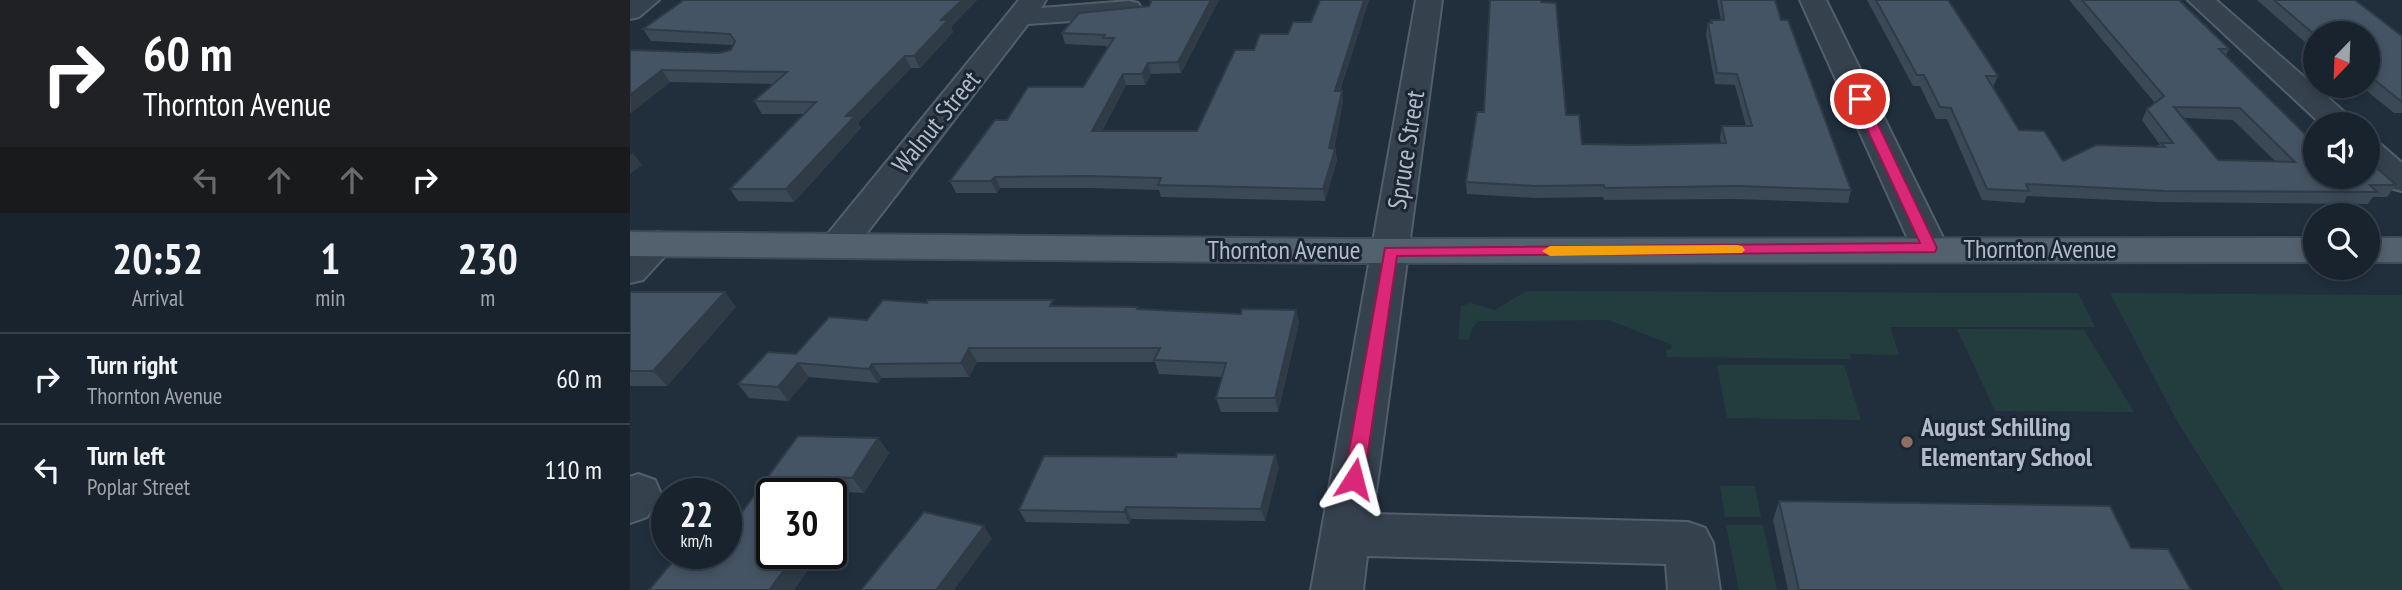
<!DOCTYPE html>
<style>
body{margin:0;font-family:"PT Sans Narrow",sans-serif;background:#262f3a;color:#f1f3f6;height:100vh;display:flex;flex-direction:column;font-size:26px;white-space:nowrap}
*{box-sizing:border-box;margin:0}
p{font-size:23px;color:#9fa4aa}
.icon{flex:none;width:38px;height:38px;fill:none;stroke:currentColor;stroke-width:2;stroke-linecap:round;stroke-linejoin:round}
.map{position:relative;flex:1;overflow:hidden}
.drawer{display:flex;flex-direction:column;background:#19232e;width:630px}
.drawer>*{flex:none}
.banner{background:#202124;color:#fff;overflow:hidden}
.needle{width:46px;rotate:203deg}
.fabs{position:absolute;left:1673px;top:21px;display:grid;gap:14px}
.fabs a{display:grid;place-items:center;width:77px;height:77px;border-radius:50%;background:#19232e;box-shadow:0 4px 10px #0003,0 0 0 2px #37404a;font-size:35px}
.speed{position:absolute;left:21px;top:478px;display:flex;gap:14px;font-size:35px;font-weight:700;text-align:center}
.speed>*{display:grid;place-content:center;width:91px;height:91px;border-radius:50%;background:#19232e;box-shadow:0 4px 10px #0003,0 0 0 2px #37404a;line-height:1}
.speed small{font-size:18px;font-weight:400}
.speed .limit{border:4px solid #111;border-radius:10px;background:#fff;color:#111}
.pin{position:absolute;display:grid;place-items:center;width:60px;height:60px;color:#fff;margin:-30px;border:4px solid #fff;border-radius:50%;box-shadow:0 2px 7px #0007}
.me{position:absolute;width:77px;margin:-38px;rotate:9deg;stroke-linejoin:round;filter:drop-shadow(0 0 5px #0008)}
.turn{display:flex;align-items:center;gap:24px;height:147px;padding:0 28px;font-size:32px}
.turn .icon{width:91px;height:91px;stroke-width:2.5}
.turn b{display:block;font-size:49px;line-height:60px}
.lanes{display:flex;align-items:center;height:66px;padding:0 28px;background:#0003;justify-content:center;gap:35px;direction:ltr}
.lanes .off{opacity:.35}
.eta{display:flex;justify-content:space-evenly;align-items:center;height:119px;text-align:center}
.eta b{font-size:42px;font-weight:700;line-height:49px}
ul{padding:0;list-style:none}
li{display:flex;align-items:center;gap:21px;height:91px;padding:0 28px;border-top:2px solid #37404a}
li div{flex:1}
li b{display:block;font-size:26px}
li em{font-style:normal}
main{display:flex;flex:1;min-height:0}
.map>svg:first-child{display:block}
.green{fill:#233d3e}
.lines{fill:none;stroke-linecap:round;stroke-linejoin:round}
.minor-casing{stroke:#535e6b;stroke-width:4}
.major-casing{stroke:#3e4a56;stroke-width:4}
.minor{fill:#35414d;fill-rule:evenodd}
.major{fill:#53606d;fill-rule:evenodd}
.wall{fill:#3b4856;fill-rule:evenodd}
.shaded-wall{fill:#303b46}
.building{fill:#455464;stroke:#303b46;stroke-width:2;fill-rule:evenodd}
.route{fill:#db2777;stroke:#8e194d;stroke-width:2}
.slow{fill:#f59e0b}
.education-dot{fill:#8d6e63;stroke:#1b2632;stroke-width:2.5}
.labels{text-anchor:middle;stroke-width:6;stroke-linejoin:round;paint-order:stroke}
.street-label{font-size:26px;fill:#b1bbc9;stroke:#1b2632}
.poi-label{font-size:26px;font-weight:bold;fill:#b1bbc9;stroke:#1b2632;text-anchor:start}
</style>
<main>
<section class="drawer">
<div class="banner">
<div class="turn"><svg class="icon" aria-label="right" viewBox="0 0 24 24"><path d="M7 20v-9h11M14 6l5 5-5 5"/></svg><div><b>60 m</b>Thornton Avenue</div></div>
<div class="lanes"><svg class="icon off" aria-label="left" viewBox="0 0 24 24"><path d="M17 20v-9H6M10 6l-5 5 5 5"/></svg><svg class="icon off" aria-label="ahead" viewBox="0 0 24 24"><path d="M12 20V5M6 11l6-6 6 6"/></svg><svg class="icon off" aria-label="ahead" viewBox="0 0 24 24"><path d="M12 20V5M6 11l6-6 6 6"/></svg><svg class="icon" aria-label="right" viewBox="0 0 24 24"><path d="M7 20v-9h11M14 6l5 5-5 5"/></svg></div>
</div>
<div class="eta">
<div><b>20:52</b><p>Arrival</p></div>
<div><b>1</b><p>min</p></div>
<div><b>230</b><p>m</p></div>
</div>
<ul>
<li><svg class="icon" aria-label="right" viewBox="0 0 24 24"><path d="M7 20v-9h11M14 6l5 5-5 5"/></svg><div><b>Turn right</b><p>Thornton Avenue</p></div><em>60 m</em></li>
<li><svg class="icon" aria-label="left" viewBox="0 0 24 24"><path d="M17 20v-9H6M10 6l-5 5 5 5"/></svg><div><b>Turn left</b><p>Poplar Street</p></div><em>110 m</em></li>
</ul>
</section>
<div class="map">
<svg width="1772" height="590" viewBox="0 0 1772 590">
<rect width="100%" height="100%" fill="#212f3d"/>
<g class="green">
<polygon points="896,291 1448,293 1465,327 1260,327 1269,355 1220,354 1221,359 1037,357 1036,350 1041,349 1042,345 979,320 848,321 842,328 839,340 828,339 831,306 841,303 865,310"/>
<polygon points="1480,293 1772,295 1772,590 1653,590 1547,421"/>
<polygon points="1327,329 1454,330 1504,412 1365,411"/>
<polygon points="1087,365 1214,365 1231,420 1097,418"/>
<polygon points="1090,486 1125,486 1131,517 1095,517"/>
<polygon points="1096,525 1133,525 1147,590 1109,590"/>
</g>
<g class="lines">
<g class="minor-casing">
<g id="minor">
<polygon points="0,0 29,0 9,17 0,19"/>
<polygon points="389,0 416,0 411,8 499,1 508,3 512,9 508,15 499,17 398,24 222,252 209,256 196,252 191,244 196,236"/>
<polygon points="786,0 812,0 743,514 1058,522 1075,528 1083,543 1090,590 1038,590 1036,564 737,556 733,590 681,590"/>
<polygon points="1170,0 1196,0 1318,248 1313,256 1300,260 1287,256 1282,248"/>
<polygon points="1558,0 1586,0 1720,117 1724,124 1691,124"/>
<polygon points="1738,140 1749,143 1772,163 1772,191 1760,188 1738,167"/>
<polygon points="28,232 41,236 46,244 13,280 0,283 0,250 15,236"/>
<polygon points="8,474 25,480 31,494 17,517 0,523 0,477"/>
</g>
</g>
<g class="major-casing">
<g id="major">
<polygon points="0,232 719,239 1685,238 1685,262 719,263 0,256"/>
<rect x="1738" y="238" width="34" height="24"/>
</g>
</g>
<use href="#minor" class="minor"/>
<use href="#major" class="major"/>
</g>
<g class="wall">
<polygon points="54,0 347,0 321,27 323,32 290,68 281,68 228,123 231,128 164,202 108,201 100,189 174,114 132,114 124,101 144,84 40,82 0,113 0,50 89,53 101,50 103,45 21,41 13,29"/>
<polygon points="518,0 589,0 551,73 521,74 515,85 496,85 472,131 567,131 624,50 681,22 690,0 739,0 710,91 712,91 713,102 704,149 705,149 707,160 695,201 531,197 529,190 462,188 370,188 367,193 326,193 320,181 377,120 453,87 477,49 476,46 435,44 432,33 519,6 521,1"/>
<polygon points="1087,0 1145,0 1151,20 1221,190 1218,203 1105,199 974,200 973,197 905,198 837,194 836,182 936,115 952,144 1005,145 1091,143 1090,138 1092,126 1116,126 1105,85 1085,84 1076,34 1078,23 1080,23 1081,20 1091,20"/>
<path d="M1237 0H1318L1368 76 1363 87 1389 130 1433 161 1530 145 1512 120 1517 109 1525 103 1439 0H1549L1599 49 1596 55 1681 140 1766 185 1757 197H1743L1738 204 1530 202 1397 196 1394 203 1352 200 1317 119H1306L1290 86H1283ZM1554 118 1603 120 1645 161 1588 160Z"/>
<polygon points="1627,0 1725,0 1772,36 1772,113 1764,113 1733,88 1729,88 1727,86 1738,86 1738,33 1685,33 1685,51"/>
<polygon points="0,292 106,307 37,386 0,386"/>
<polygon points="297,303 426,307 508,307 509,309 611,314 666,310 669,323 648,412 591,412 586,398 593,377 529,374 525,362 347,362 339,377 252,378 248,383 179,377 158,401 119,398 108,384 166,354 237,320"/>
<polygon points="248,438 259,453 234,493 215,492 142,553 187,558 96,553"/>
<polygon points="649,467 635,521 501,519 499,524 396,522 389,510"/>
<polygon points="1149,501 1501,548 1561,590 1158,590 1143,520"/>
</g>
<g class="shaded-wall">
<polygon points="332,0 347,0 321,27 323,32 290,68 284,56 311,20"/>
<polygon points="581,0 589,0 551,73 548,62"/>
<polygon points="734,0 739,0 706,102 705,91"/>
<polygon points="275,56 281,68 228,123 231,128 164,202 156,189 216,116"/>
<polygon points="518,63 521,74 515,85 512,74"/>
<polygon points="32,70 40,82 1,113 0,95"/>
<polygon points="493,74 496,85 466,142 462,131"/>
<polygon points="712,91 713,102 701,160 699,148"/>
<polygon points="705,149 707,160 695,201 693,189"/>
<polygon points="3,153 12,165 0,174 0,155"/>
<polygon points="365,177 370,188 367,193 361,181"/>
<polygon points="95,292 106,307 37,386 23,371"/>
<polygon points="666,310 669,323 648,412 645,398"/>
<polygon points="339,348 347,362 339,377 331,363"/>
<polygon points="168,363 179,377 158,401 148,387"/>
<polygon points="242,364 252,378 248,383 239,369"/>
<polygon points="248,438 259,453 234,493 222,478"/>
<polygon points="645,455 649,467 635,521 631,509"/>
<polygon points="203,477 215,492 201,513 201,494 191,494"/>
<polygon points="496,507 501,519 499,524 494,512"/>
<polygon points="354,526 362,539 324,590 306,590"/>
<polygon points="167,553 182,553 187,558 164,590 139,590"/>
</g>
<g class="building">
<polygon points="54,0 332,0 311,20 318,20 284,56 275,56 216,116 225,116 156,189 100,189 186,102 124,101 157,72 32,70 0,95 0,50 89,53 101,50 105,41 100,34 13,29"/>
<polygon points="522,0 581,0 548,62 518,63 512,74 493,74 462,131 567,131 605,50 624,50 630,34 658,34 663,22 681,22 690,0 734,0 705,91 712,91 699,148 705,149 693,189 528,185 531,178 457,176 365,177 361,181 320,181 365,120 377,120 398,87 453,87 484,38 473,38 475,35 432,33 449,13 519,6"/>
<polygon points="860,0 911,0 911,2 926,3 936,115 949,115 952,144 1005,145 1096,143 1092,126 1122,126 1107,74 1087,73 1078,23 1082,23 1081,20 1094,20 1091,0 1145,0 1151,20 1158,20 1221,190 1107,186 975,188 974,185 905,186 836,182 847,112 854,112"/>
<path d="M1246 0H1318L1368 76H1356L1389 130 1414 131 1433 161 1466 145 1535 147 1531 143H1543L1517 109 1534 96 1452 0H1549L1599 49H1589L1681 140H1685V177H1738V160L1766 185H1740L1747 192 1536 191 1396 184 1399 191 1357 189 1321 108 1310 107 1294 75H1287ZM1544 107 1610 108 1665 162 1588 160Z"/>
<polygon points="1644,0 1725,0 1772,36 1772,102 1741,77 1738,77 1738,33 1685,33 1685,35"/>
<polygon points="0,292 95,292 23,371 0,371"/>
<polygon points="253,300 297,303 298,300 423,300 420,306 508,307 507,309 611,314 612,309 666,310 645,398 586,398 596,363 524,360 530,348 339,348 331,363 242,364 239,369 168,363 148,387 108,384 138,352 166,354 199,317 237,320"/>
<polygon points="168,436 248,438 222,478 203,477 191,494 142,494 142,553 167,553 139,590 19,590 50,553 96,553 96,534"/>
<polygon points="547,453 645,455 631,509 496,507 494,512 389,510 414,456 546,457"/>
<polygon points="1149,501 1480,506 1501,548 1538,549 1561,590 1169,590"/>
<polygon points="294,512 354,526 306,590 231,590"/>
</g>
<polygon class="route" points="1230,96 1236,99 1307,248 1305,252 767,256 734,479 731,485 724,487 717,485 714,479 755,248 1290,243 1223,99"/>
<polygon class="slow" points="1107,245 1112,246 1115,250 1112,253 920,256 912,251 920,246"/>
<circle class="education-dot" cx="1277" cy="442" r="7"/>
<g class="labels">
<g class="street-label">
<text transform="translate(306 122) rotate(-51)" y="9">Walnut Street</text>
<text transform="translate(776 150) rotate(-81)" y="9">Spruce Street</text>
<text x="1410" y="258">Thornton Avenue</text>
<text x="654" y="259">Thornton Avenue</text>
</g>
<g class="poi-label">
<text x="1291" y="436">August Schilling<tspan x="1291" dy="30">Elementary School</tspan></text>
</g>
</g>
</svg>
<div class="fabs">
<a><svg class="needle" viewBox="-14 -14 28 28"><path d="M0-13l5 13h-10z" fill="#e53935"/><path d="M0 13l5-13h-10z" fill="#9fa4aa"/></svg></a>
<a><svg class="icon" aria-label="sound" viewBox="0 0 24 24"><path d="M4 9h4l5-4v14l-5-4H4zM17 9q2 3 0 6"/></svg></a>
<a><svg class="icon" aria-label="search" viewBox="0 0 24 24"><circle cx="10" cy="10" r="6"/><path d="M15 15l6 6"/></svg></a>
</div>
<div class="speed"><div>22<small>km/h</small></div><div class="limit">30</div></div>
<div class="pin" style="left:1230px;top:99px;background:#d93025"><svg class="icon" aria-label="arrive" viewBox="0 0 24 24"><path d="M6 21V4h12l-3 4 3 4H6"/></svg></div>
<svg class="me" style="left:724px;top:479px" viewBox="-20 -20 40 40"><path d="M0-17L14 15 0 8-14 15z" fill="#db2777" stroke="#fff" stroke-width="4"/></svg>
</div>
</main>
